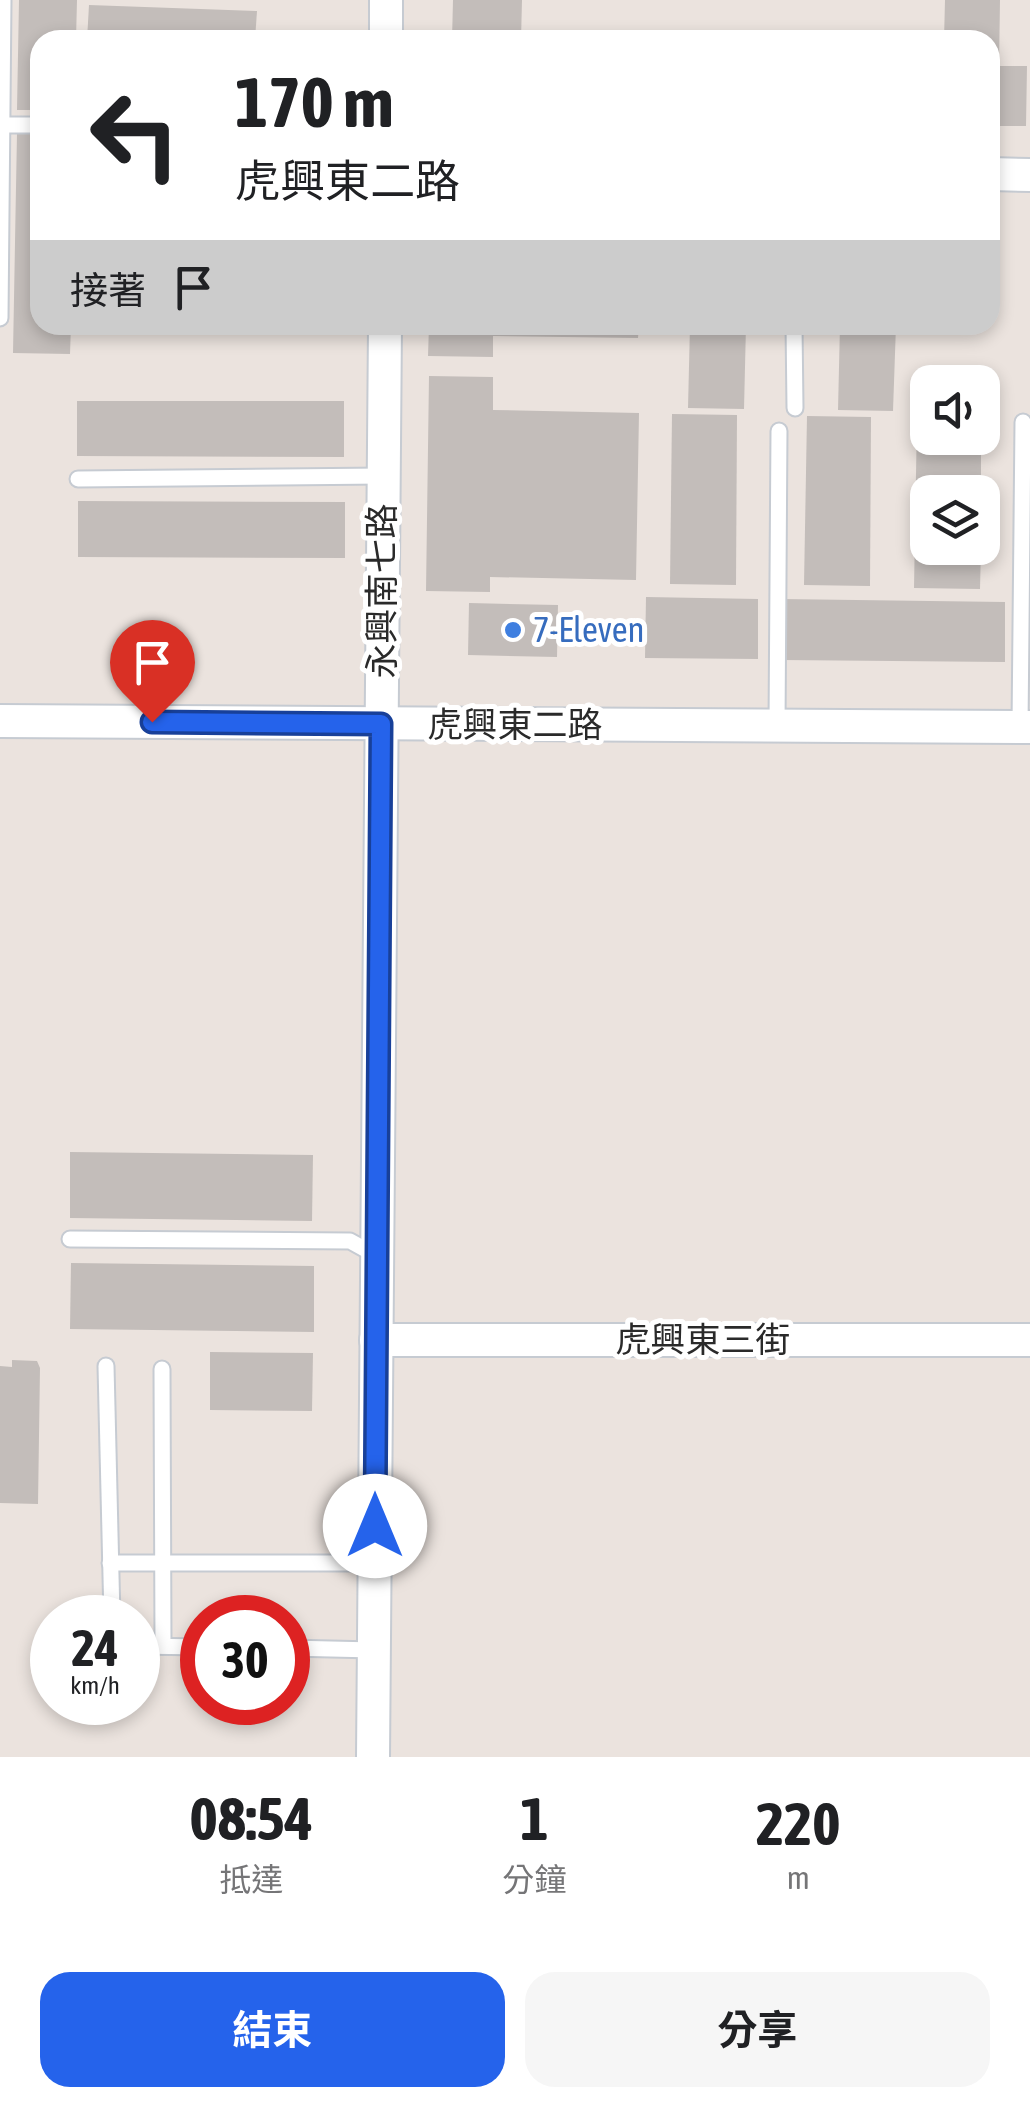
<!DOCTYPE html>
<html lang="zh-TW">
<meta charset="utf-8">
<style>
body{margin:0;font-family:"Asap Condensed","Noto Sans TC",sans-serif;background:#f6f6f6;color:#202124;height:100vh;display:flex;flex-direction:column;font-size:38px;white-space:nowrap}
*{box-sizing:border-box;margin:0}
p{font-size:32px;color:#757577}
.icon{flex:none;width:55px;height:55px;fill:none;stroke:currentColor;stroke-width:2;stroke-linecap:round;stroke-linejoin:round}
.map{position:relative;height:1757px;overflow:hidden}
.side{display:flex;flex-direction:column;background:#fff;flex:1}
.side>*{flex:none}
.hud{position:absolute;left:30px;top:30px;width:970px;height:305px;border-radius:30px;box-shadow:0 5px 15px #0003;background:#fff;color:#202124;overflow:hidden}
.tools{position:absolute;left:910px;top:365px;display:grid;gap:20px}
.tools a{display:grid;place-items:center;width:90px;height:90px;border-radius:20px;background:#fff;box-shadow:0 5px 15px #0003;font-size:50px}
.speed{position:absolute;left:30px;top:1595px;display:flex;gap:20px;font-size:50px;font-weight:700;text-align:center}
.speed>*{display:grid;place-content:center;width:130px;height:130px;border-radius:50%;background:#fff;box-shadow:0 5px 15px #0003;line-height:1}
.speed small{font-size:25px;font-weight:400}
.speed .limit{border:15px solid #d22;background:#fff;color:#111}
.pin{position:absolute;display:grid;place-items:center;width:85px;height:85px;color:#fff;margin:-102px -42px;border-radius:50% 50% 50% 0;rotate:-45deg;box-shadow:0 0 10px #0007}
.pin .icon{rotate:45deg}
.me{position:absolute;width:110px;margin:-55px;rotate:0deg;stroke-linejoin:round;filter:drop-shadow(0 0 8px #0008)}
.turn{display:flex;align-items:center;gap:35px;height:210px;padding:0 40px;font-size:45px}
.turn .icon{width:130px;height:130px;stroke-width:2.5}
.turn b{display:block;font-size:70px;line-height:85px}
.then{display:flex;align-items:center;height:95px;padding:0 40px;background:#0003;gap:20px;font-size:38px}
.eta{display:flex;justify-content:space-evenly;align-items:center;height:170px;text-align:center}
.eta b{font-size:60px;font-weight:700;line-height:70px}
.cta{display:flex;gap:20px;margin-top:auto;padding:20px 40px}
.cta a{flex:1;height:115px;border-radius:30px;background:#2563eb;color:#fff;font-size:40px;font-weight:700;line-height:115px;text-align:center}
.cta a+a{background:#f6f6f6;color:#202124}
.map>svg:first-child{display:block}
.building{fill:#c3bdba}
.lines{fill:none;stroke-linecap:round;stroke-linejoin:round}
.service-casing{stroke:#c6cbd2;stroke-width:19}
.minor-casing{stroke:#c6cbd2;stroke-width:36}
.service{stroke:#fff;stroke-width:15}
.minor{stroke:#fff;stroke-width:32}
.route-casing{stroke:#184099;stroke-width:25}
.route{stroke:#2563eb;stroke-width:18}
.shop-dot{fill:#3f7fe0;stroke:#fff;stroke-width:4}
.labels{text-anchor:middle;stroke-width:10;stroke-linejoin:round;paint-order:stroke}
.street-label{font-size:35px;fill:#2a2a2a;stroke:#fff}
.shop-label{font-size:35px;fill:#366cbe;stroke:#fff;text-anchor:start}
</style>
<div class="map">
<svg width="1030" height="1757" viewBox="0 0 1030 1757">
<rect width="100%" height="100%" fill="#ebe3de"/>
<g class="building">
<polygon points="19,0 77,0 76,40 40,40 40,110 17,110"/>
<polygon points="453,0 522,0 521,40 452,40"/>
<polygon points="945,0 1000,0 999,66 1027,66 1026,126 990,126 990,40 944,40"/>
<polygon points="89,5 257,11 255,40 87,40"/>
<polygon points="17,133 40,133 40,325 71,325 70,354 13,353"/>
<polygon points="429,325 639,325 638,338 493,336 493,357 428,356"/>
<polygon points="690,325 746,325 744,409 688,408"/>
<polygon points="840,325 896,325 893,411 838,410"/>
<polygon points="429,376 493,377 493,410 639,413 636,580 490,577 490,592 426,591"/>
<polygon points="77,401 344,401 344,457 77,456"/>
<polygon points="672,414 737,415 736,585 670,584"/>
<polygon points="807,416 871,417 870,586 804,585"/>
<polygon points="917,417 928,418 928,438 981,438 981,492 928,492 928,548 981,548 980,589 914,588"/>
<polygon points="78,501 345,502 345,558 78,557"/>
<polygon points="646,597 758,599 758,659 645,658"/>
<polygon points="781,599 1005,602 1005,662 781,660"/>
<polygon points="469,603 558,605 557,657 468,655"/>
<polygon points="70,1152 313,1155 312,1221 70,1218"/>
<polygon points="71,1263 314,1266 314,1332 70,1329"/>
<polygon points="210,1352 313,1353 312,1411 210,1410"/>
<polygon points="12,1360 37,1361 40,1368 38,1504 0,1503 0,1366 12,1367"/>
</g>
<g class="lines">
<g class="service-casing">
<g id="service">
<polyline points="0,125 40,125"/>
<polyline points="0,318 3,0"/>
<polyline points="794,325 795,408"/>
<polyline points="78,479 383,476"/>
<polyline points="777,726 779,431"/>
<polyline points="1020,727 1023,422"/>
<polyline points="70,1239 350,1241 377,1256"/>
<polyline points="106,1366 112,1618"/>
<polyline points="162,1369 163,1646"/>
<polyline points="110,1563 375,1563"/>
<polyline points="138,1646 202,1647"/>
<polyline points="288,1648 374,1650"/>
</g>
</g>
<g class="minor-casing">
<g id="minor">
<polyline points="386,0 386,40"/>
<polyline points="990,174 1030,175"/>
<polyline points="0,721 1030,727"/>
<polyline points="376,1340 1030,1340"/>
<polyline points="373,1757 385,325"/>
</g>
</g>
<use href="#service" class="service"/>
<use href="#minor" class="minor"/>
</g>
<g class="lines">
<g class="route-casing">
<polyline id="route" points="152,722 381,724 375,1526"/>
</g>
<use href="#route" class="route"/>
</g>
<circle class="shop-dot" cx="513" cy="630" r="10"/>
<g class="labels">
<g class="street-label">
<text transform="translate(382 591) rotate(-90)" y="12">永興南七路</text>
<text x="515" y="737">虎興東二路</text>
<text x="703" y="1352">虎興東三街</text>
</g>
<g class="shop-label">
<text x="533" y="642">7-Eleven</text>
</g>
</g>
</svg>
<div class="tools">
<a><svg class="icon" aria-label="sound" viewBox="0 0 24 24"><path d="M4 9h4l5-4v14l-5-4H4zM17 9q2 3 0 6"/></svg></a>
<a><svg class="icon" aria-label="layers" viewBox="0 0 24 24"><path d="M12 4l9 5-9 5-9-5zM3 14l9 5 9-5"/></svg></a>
</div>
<div class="speed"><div>24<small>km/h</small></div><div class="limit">30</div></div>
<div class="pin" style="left:152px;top:722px;background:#d93025"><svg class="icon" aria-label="arrive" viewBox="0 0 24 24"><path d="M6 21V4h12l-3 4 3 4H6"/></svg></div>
<svg class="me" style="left:375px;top:1526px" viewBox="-20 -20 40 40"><circle r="19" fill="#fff"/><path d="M0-13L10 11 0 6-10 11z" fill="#2563eb"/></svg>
<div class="hud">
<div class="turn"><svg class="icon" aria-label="left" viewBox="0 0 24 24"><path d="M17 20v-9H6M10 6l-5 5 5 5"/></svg><div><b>170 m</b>虎興東二路</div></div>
<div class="then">接著<svg class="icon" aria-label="arrive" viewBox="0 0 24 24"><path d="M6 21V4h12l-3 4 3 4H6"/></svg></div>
</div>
</div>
<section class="side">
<div class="eta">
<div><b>08:54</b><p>抵達</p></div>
<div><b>1</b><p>分鐘</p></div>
<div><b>220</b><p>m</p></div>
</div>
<div class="cta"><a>結束</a><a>分享</a></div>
</section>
